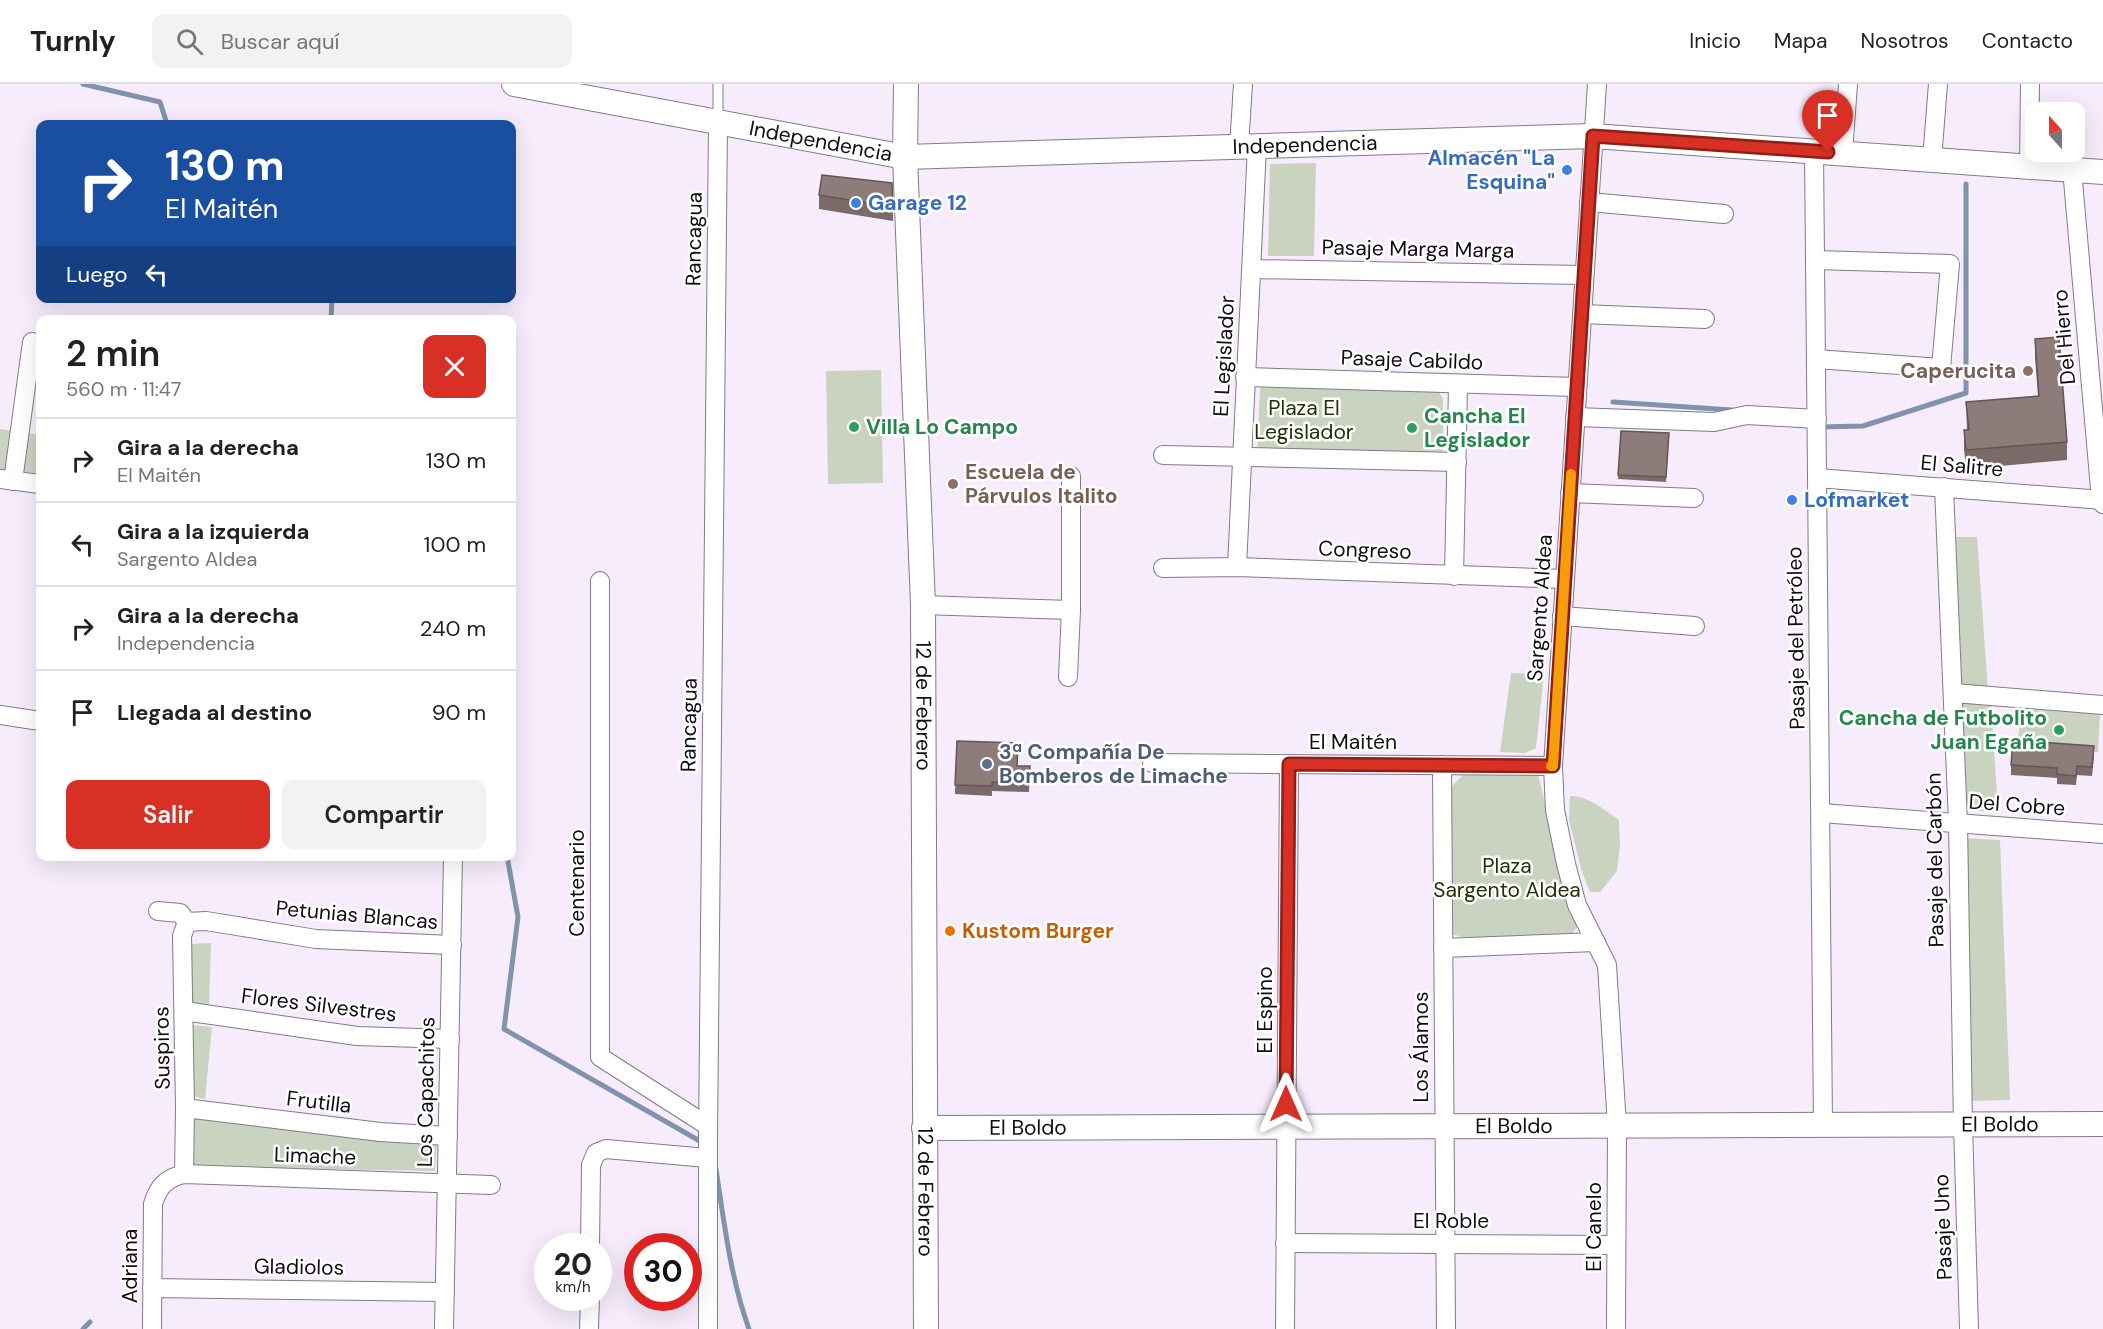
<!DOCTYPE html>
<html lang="es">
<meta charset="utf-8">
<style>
body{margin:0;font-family:"DM Sans",sans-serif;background:#f2f2f2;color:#222;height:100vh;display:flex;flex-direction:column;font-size:22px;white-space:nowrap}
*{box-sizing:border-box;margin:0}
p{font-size:20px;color:#767676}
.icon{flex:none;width:33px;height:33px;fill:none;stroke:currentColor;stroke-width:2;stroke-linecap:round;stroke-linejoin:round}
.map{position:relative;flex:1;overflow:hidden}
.drawer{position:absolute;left:36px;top:231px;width:480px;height:546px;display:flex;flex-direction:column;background:#fff;border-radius:12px;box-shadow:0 6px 24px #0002}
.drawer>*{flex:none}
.guide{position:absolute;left:36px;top:36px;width:480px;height:183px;border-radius:12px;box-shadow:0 6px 24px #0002;background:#1a4fa0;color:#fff;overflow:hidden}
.needle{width:39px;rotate:339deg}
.controls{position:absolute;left:2025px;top:18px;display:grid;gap:12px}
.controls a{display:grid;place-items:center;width:60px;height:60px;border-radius:12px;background:#fff;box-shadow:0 6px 24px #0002;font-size:30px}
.speed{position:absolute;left:534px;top:1149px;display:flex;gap:12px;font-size:30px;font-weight:700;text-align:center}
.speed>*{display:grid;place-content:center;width:78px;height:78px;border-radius:50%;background:#fff;box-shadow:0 6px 24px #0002;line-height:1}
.speed small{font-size:15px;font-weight:400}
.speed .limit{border:9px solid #d22;background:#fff;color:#111}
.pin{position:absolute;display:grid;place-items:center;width:51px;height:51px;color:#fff;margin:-62px -26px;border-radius:50% 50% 50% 0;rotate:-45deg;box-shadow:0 0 6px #0007}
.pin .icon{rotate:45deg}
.me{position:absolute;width:66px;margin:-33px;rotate:0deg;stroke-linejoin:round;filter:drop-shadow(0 0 4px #0008)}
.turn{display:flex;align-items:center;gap:21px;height:126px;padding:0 30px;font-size:27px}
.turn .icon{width:78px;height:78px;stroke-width:2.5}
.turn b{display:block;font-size:42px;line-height:51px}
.then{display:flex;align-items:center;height:57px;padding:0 30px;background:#0003;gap:12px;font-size:22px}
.round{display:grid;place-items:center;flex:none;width:63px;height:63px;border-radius:12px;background:#f2f2f2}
.head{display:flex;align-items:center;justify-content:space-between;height:102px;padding:0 30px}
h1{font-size:36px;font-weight:600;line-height:45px}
.action{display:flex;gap:12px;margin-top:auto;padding:12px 30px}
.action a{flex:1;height:69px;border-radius:12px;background:#d93025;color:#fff;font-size:24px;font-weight:600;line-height:69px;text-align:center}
.action a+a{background:#f2f2f2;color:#222}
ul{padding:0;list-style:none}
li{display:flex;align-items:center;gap:18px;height:84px;padding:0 30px;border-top:2px solid #e0e0e0}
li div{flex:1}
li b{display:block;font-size:22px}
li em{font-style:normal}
header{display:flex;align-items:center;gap:36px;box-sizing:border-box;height:84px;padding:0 30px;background:#fff;border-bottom:2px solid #e0e0e0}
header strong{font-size:28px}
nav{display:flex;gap:33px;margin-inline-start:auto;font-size:21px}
.search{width:420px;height:54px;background:#f2f2f2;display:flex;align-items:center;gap:15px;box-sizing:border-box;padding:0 21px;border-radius:12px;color:#767676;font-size:22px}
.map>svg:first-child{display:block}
.green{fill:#cad3c0}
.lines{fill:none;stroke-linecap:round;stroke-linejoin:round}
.stream{stroke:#8093ad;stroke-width:5}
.lane-casing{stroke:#837a88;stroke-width:11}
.street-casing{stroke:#837a88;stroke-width:20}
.secondary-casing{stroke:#837a88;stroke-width:26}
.lane{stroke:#fff;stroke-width:9}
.street{stroke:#fff;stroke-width:18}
.secondary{stroke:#fff;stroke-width:24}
.wall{fill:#7a6b69}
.building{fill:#8e7c7a;stroke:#635755;stroke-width:1.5}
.route-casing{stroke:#8d1f18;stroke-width:15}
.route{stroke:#d93025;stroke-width:10}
.slow{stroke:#f59e0b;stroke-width:10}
.shop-dot{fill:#3f7fe0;stroke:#fff;stroke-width:2}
.education-dot{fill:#8d6e63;stroke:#fff;stroke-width:2}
.leisure-dot{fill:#2e9e5b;stroke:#fff;stroke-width:2}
.service-dot{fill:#5c6f8a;stroke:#fff;stroke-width:2}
.food-dot{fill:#e8710a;stroke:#fff;stroke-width:2}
.labels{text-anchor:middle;stroke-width:5;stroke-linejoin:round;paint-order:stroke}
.street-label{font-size:21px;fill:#100d12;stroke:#fff}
.shop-label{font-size:21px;font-weight:bold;fill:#366cbe;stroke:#fff;text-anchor:start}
.education-label{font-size:21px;font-weight:bold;fill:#785e54;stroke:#fff;text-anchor:end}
.park-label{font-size:21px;fill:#213201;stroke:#fff}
.leisure-label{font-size:21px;font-weight:bold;fill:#27864d;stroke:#fff;text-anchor:start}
.service-label{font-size:21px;font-weight:bold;fill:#4e5e75;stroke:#fff;text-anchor:start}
.food-label{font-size:21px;font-weight:bold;fill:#c56008;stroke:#fff;text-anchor:start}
</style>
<header>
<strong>Turnly</strong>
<div class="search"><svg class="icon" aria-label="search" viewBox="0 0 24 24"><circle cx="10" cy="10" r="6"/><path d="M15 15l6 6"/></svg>Buscar aquí</div>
<nav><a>Inicio</a><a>Mapa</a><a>Nosotros</a><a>Contacto</a></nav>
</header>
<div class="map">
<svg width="2103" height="1245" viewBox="0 0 2103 1245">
<rect width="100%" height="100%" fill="#f6ecfc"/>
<g class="green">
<polygon points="1316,79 1314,172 1268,172 1270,80"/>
<polygon points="881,286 883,399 828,400 826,287"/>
<polygon points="1269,300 1437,304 1443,315 1443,369 1257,370 1260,305"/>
<polygon points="0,345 40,351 40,390 0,385"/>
<polygon points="1952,453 1977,453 1988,607 1960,603"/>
<polygon points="1511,589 1544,590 1536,664 1525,669 1500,668"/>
<polygon points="1962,615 1991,617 1998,728 1964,726"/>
<polygon points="2020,625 2100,630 2098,668 2018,663"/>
<polygon points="1464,690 1538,690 1561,786 1578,842 1569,853 1462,853 1452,850 1451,703"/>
<path d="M1570 712C1589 712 1604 726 1619 736L1620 762 1617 787 1600 808H1590L1582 788 1569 736Z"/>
<polygon points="1960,754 2000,756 2010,1016 1967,1017"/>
<polygon points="211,859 209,922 189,919 190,860"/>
<polygon points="191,941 212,943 205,1015 189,1011"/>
<polygon points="195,1032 437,1058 435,1087 189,1083"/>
</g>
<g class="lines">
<g class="stream">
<polyline points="83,0 160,18 167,40"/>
<polyline points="331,236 332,214"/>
<polyline points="1613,318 1732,326"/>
<polyline points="1819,343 1863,342 1966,309 1966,100"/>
<polyline points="507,772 518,833 504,945 705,1060"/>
<path d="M716 1085C724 1138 731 1196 749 1245"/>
<polyline points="83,1245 90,1238"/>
</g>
<g class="lane-casing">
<polyline id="lane" points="718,37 718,0"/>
</g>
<g class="street-casing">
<g id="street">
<polyline points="1597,0 1553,682 1555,726 1566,780 1577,821 1607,881 1617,1042 1616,1245"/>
<polyline points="1239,63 1243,0"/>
<polyline points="1814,67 1823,1041"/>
<polyline points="1843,69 1848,0"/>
<polyline points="1932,76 1938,0"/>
<polyline points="2029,82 2030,0"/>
<polyline points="2072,85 2101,416 2103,420"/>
<polyline points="1589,118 1724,130"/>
<polyline points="1816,176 1950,180 1941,284 1816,275"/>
<polyline points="1251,185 1584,191"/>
<polyline points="1582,230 1705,235"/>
<polyline points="1245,293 1577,303"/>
<polyline points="1575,333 1714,338 1747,331 1817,335"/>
<polyline points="1163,371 1457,378"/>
<polyline points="1817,394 2103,416"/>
<polyline points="0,395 40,400"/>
<polyline points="13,397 32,258"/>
<polyline points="1944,403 1958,739 1963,1041 1969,1245"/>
<polyline points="1570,409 1694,414"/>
<polyline points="1237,483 1257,62"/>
<polyline points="1163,484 1237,483 1565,495"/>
<polyline points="1454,492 1458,301"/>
<polyline points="600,497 600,973 708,1042"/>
<polyline points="923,521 1071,526"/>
<polyline points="1562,532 1695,542"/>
<polyline points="1068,593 1071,526 1071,392"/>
<polyline points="1954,609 2103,621"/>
<polyline points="0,631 40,637"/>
<polyline points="1152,679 1553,682"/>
<polyline points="1442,681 1446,1245"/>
<polyline points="1821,729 2103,750"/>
<polyline points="158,827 180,829 187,838"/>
<polyline points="187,838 206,837 316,855 452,861"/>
<polyline points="1443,864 1596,858"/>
<polyline points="184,927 357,952 450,955"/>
<polyline points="185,1024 380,1048 448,1052"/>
<polyline points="184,1090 185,1024 182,852 187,838"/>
<polyline points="1285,1159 1616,1161"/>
<polyline points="590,1162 591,1081 596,1069 606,1065 707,1074"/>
<polyline points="152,1204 445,1208"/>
<path d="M152 1245 153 1120C158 1103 166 1094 184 1090L491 1101"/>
<polyline points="444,1245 453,772"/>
<polyline points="589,1245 590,1214"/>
<polyline points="708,1245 708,1053 718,38"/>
<polyline points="1285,1245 1289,680"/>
</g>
</g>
<g class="secondary-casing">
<g id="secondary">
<path id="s1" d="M514 0 905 73 1593 52 2103 88"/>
<path id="s2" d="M906 0 905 73 923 521 926 1245"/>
<path id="s3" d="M924 1044 2103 1040"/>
</g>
</g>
<use href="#lane" class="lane"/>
<use href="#street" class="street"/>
<use href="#secondary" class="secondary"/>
</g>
<g class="wall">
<polygon points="819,111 893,123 893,137 819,125"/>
<polygon points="2035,255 2067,358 2067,376 1966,385 1964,365 1964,346 1967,346 1966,318 2038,312 2035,273"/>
<polygon points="1621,347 1669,349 1666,398 1618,395"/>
<polygon points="957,657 1018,682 1030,682 1029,708 992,707 992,712 955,710"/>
<polygon points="2094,672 2092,692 2077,691 2076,701 2057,700 2057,694 2011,691 2011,681"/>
</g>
<g class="building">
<polygon points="822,91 892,99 893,123 819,111"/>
<polygon points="2059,253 2067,358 1966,366 1964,346 1969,346 1966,318 2039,312 2035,255"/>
<polygon points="1621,347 1669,349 1666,393 1618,391"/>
<polygon points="2013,656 2094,662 2092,683 2077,682 2076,692 2057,690 2057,684 2011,681"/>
<polygon points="957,657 1018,659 1017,682 1030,682 1029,699 992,698 992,702 955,701"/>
</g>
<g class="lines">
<g class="route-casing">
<polyline id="route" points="1286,1020 1289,680 1553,682 1593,52 1828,68"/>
</g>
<use href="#route" class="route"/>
<polyline class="slow" points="1551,682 1553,682 1571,390"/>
</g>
<g class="shop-dot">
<circle cx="1567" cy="86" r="6"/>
<circle cx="856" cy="119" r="6"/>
<circle cx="1792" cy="416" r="6"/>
</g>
<g class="education-dot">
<circle cx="2028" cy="287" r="6"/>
<circle cx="953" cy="400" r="6"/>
</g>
<g class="leisure-dot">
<circle cx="854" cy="343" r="6"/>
<circle cx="1412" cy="344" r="6"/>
<circle cx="2059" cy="646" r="6"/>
</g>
<circle class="service-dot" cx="987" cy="680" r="6"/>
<circle class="food-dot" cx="950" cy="847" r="6"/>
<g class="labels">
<g class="street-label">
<text dy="7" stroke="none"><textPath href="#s1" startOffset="312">Independencia</textPath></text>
<text dy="7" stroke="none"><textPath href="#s1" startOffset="798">Independencia</textPath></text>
<text transform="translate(694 155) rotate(-89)" y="7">Rancagua</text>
<text transform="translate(1418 165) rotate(1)" y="7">Pasaje Marga Marga</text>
<text transform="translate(2064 253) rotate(-95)" y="7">Del Hierro</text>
<text transform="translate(1224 272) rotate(-87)" y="7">El Legislador</text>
<text transform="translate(1412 276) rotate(2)" y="7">Pasaje Cabildo</text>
<text transform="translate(1962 382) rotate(5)" y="7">El Salitre</text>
<text transform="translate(1365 466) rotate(2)" y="7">Congreso</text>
<text transform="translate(1540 524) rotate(-86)" y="7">Sargento Aldea</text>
<text transform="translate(1796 554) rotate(-91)" y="7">Pasaje del Petróleo</text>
<text dy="7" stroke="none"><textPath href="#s2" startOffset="622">12 de Febrero</textPath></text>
<text transform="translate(689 641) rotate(-89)" y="7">Rancagua</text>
<text x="1353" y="665">El Maitén</text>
<text transform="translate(2017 721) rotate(4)" y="7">Del Cobre</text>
<text transform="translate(1935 776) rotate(-91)" y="7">Pasaje del Carbón</text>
<text transform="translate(577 799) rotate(-90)" y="7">Centenario</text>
<text transform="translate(357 831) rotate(5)" y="7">Petunias Blancas</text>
<text transform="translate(319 921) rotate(7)" y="7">Flores Silvestres</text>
<text transform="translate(1265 926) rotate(-90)" y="7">El Espino</text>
<text transform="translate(1421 963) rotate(-90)" y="7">Los Álamos</text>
<text transform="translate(162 964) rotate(-91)" y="7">Suspiros</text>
<text transform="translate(426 1008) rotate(-89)" y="7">Los Capachitos</text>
<text transform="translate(319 1018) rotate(7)" y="7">Frutilla</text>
<text dy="7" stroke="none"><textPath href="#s3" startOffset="1076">El Boldo</textPath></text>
<text dy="7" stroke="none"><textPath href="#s3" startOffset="590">El Boldo</textPath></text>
<text dy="7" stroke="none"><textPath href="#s3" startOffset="104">El Boldo</textPath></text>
<text transform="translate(315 1072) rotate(2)" y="7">Limache</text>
<text dy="7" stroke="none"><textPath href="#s2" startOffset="1108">12 de Febrero</textPath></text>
<text x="1451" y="1144">El Roble</text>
<text transform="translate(1594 1143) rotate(-90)" y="7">El Canelo</text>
<text transform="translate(1943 1143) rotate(-92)" y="7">Pasaje Uno</text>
<text transform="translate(130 1182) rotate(-90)" y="7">Adriana</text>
<text transform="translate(299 1183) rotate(1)" y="7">Gladiolos</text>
</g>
<g class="shop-label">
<text x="1555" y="81" text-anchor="end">Almacén "La<tspan x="1555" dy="24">Esquina"</tspan></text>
<text x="868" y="126">Garage 12</text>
<text x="1804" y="423">Lofmarket</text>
</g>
<g class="education-label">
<text x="2016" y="294">Caperucita</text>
<text x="965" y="395" text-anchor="start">Escuela de<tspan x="965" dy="24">Párvulos Italito</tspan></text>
</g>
<g class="park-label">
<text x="1304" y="331">Plaza El<tspan x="1304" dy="24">Legislador</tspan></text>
<text x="1507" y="789">Plaza<tspan x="1507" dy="24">Sargento Aldea</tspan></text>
</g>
<g class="leisure-label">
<text x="1424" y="339">Cancha El<tspan x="1424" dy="24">Legislador</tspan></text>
<text x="866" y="350">Villa Lo Campo</text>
<text x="2047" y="641" text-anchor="end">Cancha de Futbolito<tspan x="2047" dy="24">Juan Egaña</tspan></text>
</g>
<g class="service-label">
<text x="999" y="675">3ª Compañía De<tspan x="999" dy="24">Bomberos de Limache</tspan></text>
</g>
<g class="food-label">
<text x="962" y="854">Kustom Burger</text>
</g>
</g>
</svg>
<div class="controls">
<a><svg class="needle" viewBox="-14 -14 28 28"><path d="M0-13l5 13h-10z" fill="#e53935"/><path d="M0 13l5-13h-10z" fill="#767676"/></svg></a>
</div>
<div class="speed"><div>20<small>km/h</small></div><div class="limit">30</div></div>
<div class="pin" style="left:1828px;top:68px;background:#d93025"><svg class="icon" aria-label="arrive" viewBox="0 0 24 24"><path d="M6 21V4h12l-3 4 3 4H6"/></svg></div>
<svg class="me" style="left:1286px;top:1020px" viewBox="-20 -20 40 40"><path d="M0-17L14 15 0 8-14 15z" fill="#d93025" stroke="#fff" stroke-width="4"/></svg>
<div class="guide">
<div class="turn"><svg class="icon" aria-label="right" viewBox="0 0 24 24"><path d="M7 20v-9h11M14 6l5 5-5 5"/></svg><div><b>130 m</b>El Maitén</div></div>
<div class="then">Luego<svg class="icon" aria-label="left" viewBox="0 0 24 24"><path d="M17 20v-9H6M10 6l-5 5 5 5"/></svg></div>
</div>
<section class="drawer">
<div class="head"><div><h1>2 min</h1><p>560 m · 11:47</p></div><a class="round" style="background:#d93025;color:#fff"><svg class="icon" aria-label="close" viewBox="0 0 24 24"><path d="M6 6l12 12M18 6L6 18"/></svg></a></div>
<ul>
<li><svg class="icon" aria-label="right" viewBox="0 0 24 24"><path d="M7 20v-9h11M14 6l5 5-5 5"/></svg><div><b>Gira a la derecha</b><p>El Maitén</p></div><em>130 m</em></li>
<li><svg class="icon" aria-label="left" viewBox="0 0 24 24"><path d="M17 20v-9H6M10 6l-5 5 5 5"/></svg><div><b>Gira a la izquierda</b><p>Sargento Aldea</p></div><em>100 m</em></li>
<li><svg class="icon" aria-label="right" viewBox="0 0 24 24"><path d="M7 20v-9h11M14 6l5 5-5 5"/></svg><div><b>Gira a la derecha</b><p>Independencia</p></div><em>240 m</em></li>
<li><svg class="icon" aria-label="arrive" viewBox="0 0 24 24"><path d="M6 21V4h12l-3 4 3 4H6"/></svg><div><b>Llegada al destino</b></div><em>90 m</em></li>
</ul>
<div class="action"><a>Salir</a><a>Compartir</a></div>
</section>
</div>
